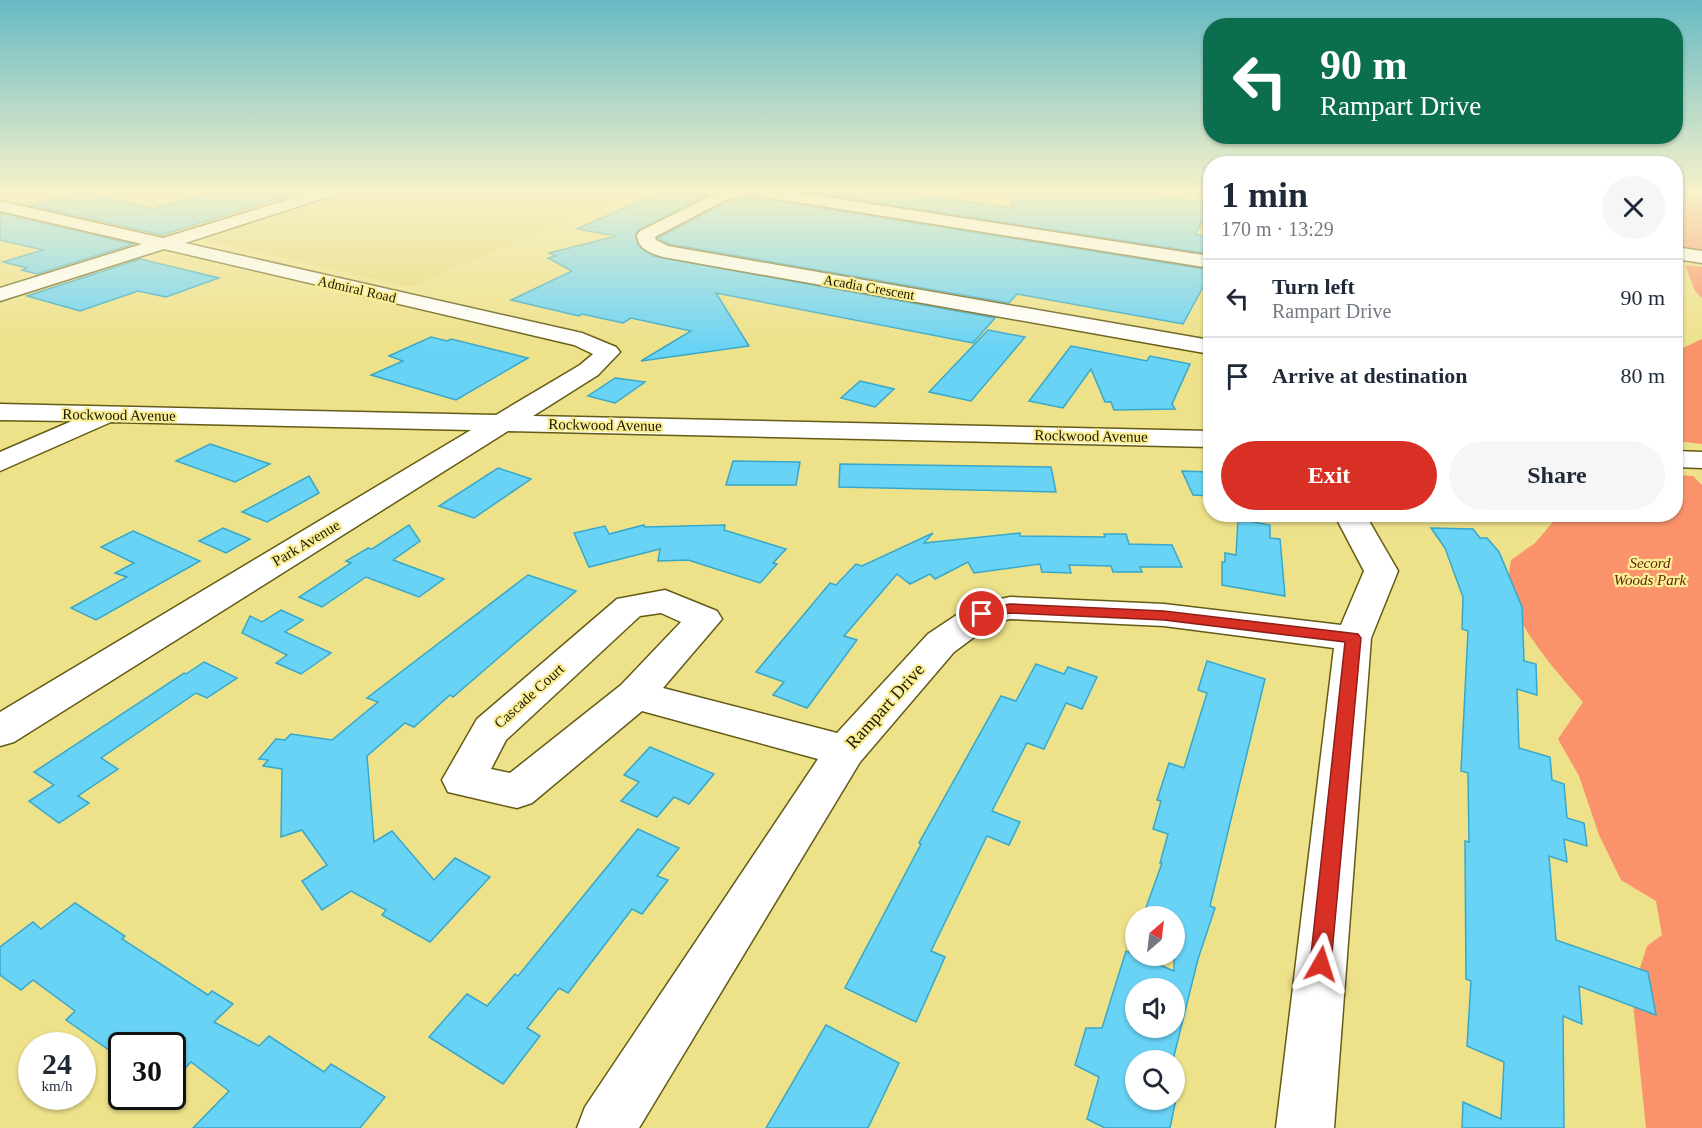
<!DOCTYPE html>
<meta charset="utf-8">
<style>
body{margin:0;font-family:Georgia,serif;background:#f6f6f7;color:#1f2937;height:100vh;display:flex;flex-direction:column;font-size:22px;white-space:nowrap}
*{box-sizing:border-box;margin:0}
p{font-size:20px;color:#747a83}
.icon{flex:none;width:33px;height:33px;fill:none;stroke:currentColor;stroke-width:2;stroke-linecap:round;stroke-linejoin:round}
.map{position:relative;flex:1;overflow:hidden}
.side{position:absolute;left:1203px;top:156px;width:480px;height:366px;display:flex;flex-direction:column;background:#fff;border-radius:24px;box-shadow:0 2px 4px #0004}
.side>*{flex:none}
.hud{position:absolute;left:1203px;top:18px;width:480px;height:126px;border-radius:24px;box-shadow:0 2px 4px #0004;background:#0b6e4f;color:#fff;overflow:hidden}
.needle{width:39px;rotate:28deg}
.buttons{position:absolute;left:1125px;top:906px;display:grid;gap:12px}
.buttons a{display:grid;place-items:center;width:60px;height:60px;border-radius:50%;background:#fff;box-shadow:0 2px 4px #0004;font-size:30px}
.speed{position:absolute;left:18px;top:1032px;display:flex;gap:12px;font-size:30px;font-weight:700;text-align:center}
.speed>*{display:grid;place-content:center;width:78px;height:78px;border-radius:50%;background:#fff;box-shadow:0 2px 4px #0004;line-height:1}
.speed small{font-size:15px;font-weight:400}
.speed .limit{border:3px solid #111;border-radius:9px;background:#fff;color:#111}
.pin{position:absolute;display:grid;place-items:center;width:51px;height:51px;color:#fff;margin:-26px;border:3px solid #fff;border-radius:50%;box-shadow:0 2px 6px #0007}
.me{position:absolute;width:66px;margin:-33px;rotate:6deg;stroke-linejoin:round;filter:drop-shadow(0 0 4px #0008)}
.turn{display:flex;align-items:center;gap:21px;height:126px;padding:0 18px;font-size:27px}
.turn .icon{width:78px;height:78px;stroke-width:2.5}
.turn b{display:block;font-size:42px;line-height:51px}
.round{display:grid;place-items:center;flex:none;width:63px;height:63px;border-radius:32px;background:#f6f6f7}
.summary{display:flex;align-items:center;justify-content:space-between;height:102px;padding:0 18px}
h1{font-size:36px;font-weight:800;line-height:45px}
.cta{display:flex;gap:12px;margin-top:auto;padding:12px 18px}
.cta a{flex:1;height:69px;border-radius:36px;background:#d93025;color:#fff;font-size:24px;font-weight:800;line-height:69px;text-align:center}
.cta a+a{background:#f6f6f7;color:#1f2937}
ul{padding:0;list-style:none}
li{display:flex;align-items:center;gap:18px;height:78px;padding:0 18px;border-top:2px solid #e0e1e3}
li div{flex:1}
li b{display:block;font-size:22px}
li em{font-style:normal}
.map>svg:first-child{display:block}
.built{fill:#e6d978}
.green{fill:#fa936c}
.building{fill:#69d3f6;stroke:#37a8c9;stroke-width:1.5;fill-rule:evenodd}
.lines{fill:none;stroke-linecap:round;stroke-linejoin:round}
.minor-casing{stroke:#645b16;stroke-width:3}
.minor{fill:#fff;fill-rule:evenodd}
.route{fill:#d93025;stroke:#8d1f18;stroke-width:1.5}
.labels{text-anchor:middle;stroke-width:4.5;stroke-linejoin:round;paint-order:stroke}
.far-street-label{font-size:14px;fill:#1d1900;stroke:#faef97}
.street-label{font-size:15px;fill:#1d1900;stroke:#faef97}
.park-label{font-size:15px;font-style:italic;fill:#5e1f01;stroke:#faef97}
.near-street-label{font-size:18px;fill:#1d1900;stroke:#faef97}
</style>
<div class="map">
<svg width="1702" height="1128" viewBox="0 0 1702 1128">
<rect width="100%" height="100%" fill="#ede18a"/>
<g class="built">
<polygon points="0,190 51,190 0,202"/>
<polygon points="353,190 639,190 410,287 200,239"/>
</g>
<g class="green">
<polygon points="1676,193 1702,196 1702,253 1676,250"/>
<polygon points="1685,265 1702,267 1702,298 1695,291"/>
<polygon points="1702,339 1702,444 1676,441 1676,348 1683,348"/>
<path d="M1676 475 1693 476 1702 485V1128H1646L1632 993 1647 946 1662 935 1656 901 1621 880 1599 835 1579 776 1558 739 1583 702C1556 671 1520 632 1509 592 1507 583 1510 569 1511 560L1535 543 1557 517 1583 514H1676Z"/>
</g>
<g class="building">
<polygon points="221,190 291,190 292,194 162,235 30,205 82,192 153,209"/>
<polygon points="665,190 711,193 638,230 635,235 638,245 653,256 995,318 973,343 716,293 749,346 641,361 691,331 631,318 623,323 582,314 579,316 511,300 572,271 548,258 556,256 549,253 617,236 577,229"/>
<polygon points="792,190 886,190 1012,208 1013,190 1150,190 1147,193 1210,204 1210,208 1195,234 1210,237 1210,254"/>
<polygon points="752,197 1210,270 1210,274 1183,324 1017,294 1009,303 669,244 658,238 730,200"/>
<polygon points="0,213 133,244 37,274 22,270 27,268 3,262 43,250 0,240"/>
<polygon points="140,259 219,278 166,297 138,291 80,311 27,296"/>
<polygon points="988,330 1025,337 971,401 929,392"/>
<polygon points="431,337 447,341 451,339 528,358 456,400 371,375 403,361 389,356"/>
<polygon points="1071,346 1147,361 1150,356 1190,364 1172,404 1175,409 1114,410 1111,402 1105,402 1091,369 1063,408 1029,401"/>
<polygon points="615,378 645,382 615,403 588,396"/>
<polygon points="860,381 894,389 875,407 841,398"/>
<polygon points="210,444 270,464 235,482 176,461"/>
<polygon points="733,461 800,462 796,485 726,485"/>
<polygon points="840,464 1051,467 1056,492 839,487"/>
<polygon points="498,468 531,479 474,518 439,506"/>
<polygon points="1182,471 1210,472 1210,496 1193,495"/>
<polygon points="309,476 319,493 267,522 242,512"/>
<polygon points="1238,519 1270,525 1270,538 1280,539 1285,596 1222,585 1222,562 1225,562 1225,553 1236,555"/>
<polygon points="409,525 420,541 393,560 444,579 419,597 366,577 322,607 299,597 351,563 346,561 368,548 372,549"/>
<polygon points="644,525 645,527 725,525 724,530 786,549 773,563 777,564 760,583 688,560 658,561 660,549 589,567 574,533 605,526 609,534"/>
<polygon points="223,528 250,539 226,553 199,541"/>
<polygon points="1431,528 1473,529 1480,538 1487,538 1499,552 1522,607 1524,661 1536,664 1537,695 1517,689 1519,748 1550,757 1552,780 1564,784 1567,818 1584,823 1587,846 1564,839 1567,862 1549,856 1556,940 1648,972 1656,1015 1579,986 1582,1024 1563,1016 1564,1128 1462,1128 1463,1102 1501,1119 1504,1062 1467,1046 1471,981 1466,979 1465,841 1469,842 1468,773 1461,771 1468,631 1462,629 1463,597 1445,548"/>
<polygon points="133,531 200,561 96,620 71,608 127,577 115,573 134,563 101,547"/>
<polygon points="933,533 924,543 1020,533 1020,536 1105,537 1104,534 1126,534 1129,544 1172,545 1182,567 1140,567 1142,572 1113,572 1111,566 1069,565 1071,573 1042,572 1040,564 974,573 968,562 935,579 930,574 910,584 897,574 844,636 857,640 807,708 773,695 784,682 756,672 830,583 836,585 856,564 862,566"/>
<polygon points="528,575 576,591 453,697 450,695 414,727 405,723 367,756 374,842 392,831 434,880 455,858 490,877 430,942 382,915 386,910 351,891 322,910 302,881 327,865 302,830 281,837 282,769 263,766 268,760 259,759 276,739 285,740 291,734 332,740 378,702 367,698"/>
<polygon points="281,610 303,620 285,632 331,653 301,674 276,663 287,655 242,633 250,616 262,622"/>
<path d="M1207 661 1265 679 1210 906 1215 908 1198 959 1173 1060H1136V1100H1174V1072L1181 1075 1170 1128H1105L1087 1119 1099 1077 1075 1065 1086 1028H1102L1126 951 1174 971V916H1143L1162 863H1160L1168 834 1153 829 1161 801 1157 800 1169 763 1184 768 1207 693 1198 690ZM1136 988H1174V1028H1136Z"/>
<polygon points="204,662 237,678 207,698 196,693 101,758 118,769 78,796 89,803 59,823 29,801 54,785 34,772 184,673 186,674"/>
<polygon points="1036,664 1064,674 1068,667 1097,677 1082,709 1066,703 1044,749 1027,743 992,811 1020,822 1009,845 987,836 931,951 945,957 916,1022 845,988 921,844 919,843 1001,696 1016,701"/>
<polygon points="650,747 714,774 689,804 674,797 657,817 621,801 639,782 624,775"/>
<polygon points="638,829 679,848 657,876 668,880 642,914 632,909 568,993 559,988 527,1028 540,1036 503,1084 429,1037 467,994 487,1006 515,974 518,976"/>
<polygon points="75,903 125,936 122,939 208,995 212,991 233,1004 214,1022 259,1046 269,1036 324,1072 331,1064 385,1097 360,1128 193,1128 229,1091 191,1062 172,1081 172,1046 122,1046 122,1059 66,1020 75,1011 33,980 21,990 0,975 0,947 33,922 41,929"/>
<polygon points="826,1025 899,1063 868,1128 766,1128"/>
</g>
<g class="lines">
<g class="minor-casing">
<g id="minor">
<polygon points="319,190 342,190 340,193 185,243 582,333 616,347 620,352 598,375 533,416 1210,431 1210,447 508,431 14,742 0,746 0,712 471,430 111,422 0,471 0,452 72,421 0,420 0,404 496,415 580,365 593,354 574,345 164,249 0,301 0,288 142,244 0,211 0,201 163,238"/>
<path d="M723 190H780L1210 256V268L752 195 729 198 655 237 656 240 668 246 1210 340V354L663 257C650 253 638 249 637 235L640 231Z"/>
<polygon points="1194,190 1210,190 1210,196 1196,193"/>
<polygon points="1676,247 1702,251 1702,263 1676,259"/>
<polygon points="1676,451 1702,452 1702,468 1676,467"/>
<path d="M1334 514H1365L1398 571 1371 638 1334 1128H1276L1334 648 1164 626 1010 619 993 623 954 652 860 762 639 1128H577L585 1107 818 759 642 711 532 803 517 808 448 792 442 780 477 719 617 599 665 590 717 611 722 619 663 688 837 733 928 634 970 606 982 603 1010 597 1164 604 1341 625 1364 571ZM661 613 681 622 621 685 510 773 491 769 506 740 640 616Z"/>
</g>
</g>
<use href="#minor" class="minor"/>
</g>
<linearGradient id="sky" x2="0" y2="1"><stop stop-color="#67bac4"/><stop offset="0.55" stop-color="#f7f2ca"/><stop offset="1" stop-color="#f7f2ca" stop-opacity="0"/></linearGradient>
<rect width="1702" height="347" fill="url(#sky)"/>
<polygon class="route" points="1010,604 1164,611 1358,634 1361,638 1331,964 1328,971 1321,974 1313,971 1310,964 1345,642 1164,620 1010,613 982,618 975,614 977,610"/>
<g class="labels">
<g class="far-street-label">
<text transform="translate(869 287) rotate(10)" y="5">Acadia Crescent</text>
<text transform="translate(357 289) rotate(13)" y="5">Admiral Road</text>
</g>
<g class="street-label">
<text transform="translate(119 415) rotate(1)" y="5">Rockwood Avenue</text>
<text transform="translate(605 425) rotate(1)" y="5">Rockwood Avenue</text>
<text transform="translate(1091 436) rotate(1)" y="5">Rockwood Avenue</text>
<text transform="translate(306 543) rotate(-31)" y="5">Park Avenue</text>
<text transform="translate(529 696) rotate(-42)" y="5">Cascade Court</text>
</g>
<g class="park-label">
<text x="1650" y="568">Secord<tspan x="1650" dy="17">Woods Park</tspan></text>
</g>
<g class="near-street-label">
<text transform="translate(885 706) rotate(-48)" y="6">Rampart Drive</text>
</g>
</g>
</svg>
<div class="buttons">
<a><svg class="needle" viewBox="-14 -14 28 28"><path d="M0-13l5 13h-10z" fill="#e53935"/><path d="M0 13l5-13h-10z" fill="#747a83"/></svg></a>
<a><svg class="icon" aria-label="sound" viewBox="0 0 24 24"><path d="M4 9h4l5-4v14l-5-4H4zM17 9q2 3 0 6"/></svg></a>
<a><svg class="icon" aria-label="search" viewBox="0 0 24 24"><circle cx="10" cy="10" r="6"/><path d="M15 15l6 6"/></svg></a>
</div>
<div class="speed"><div>24<small>km/h</small></div><div class="limit">30</div></div>
<div class="pin" style="left:982px;top:614px;background:#d93025"><svg class="icon" aria-label="arrive" viewBox="0 0 24 24"><path d="M6 21V4h12l-3 4 3 4H6"/></svg></div>
<svg class="me" style="left:1321px;top:964px" viewBox="-20 -20 40 40"><path d="M0-17L14 15 0 8-14 15z" fill="#d93025" stroke="#fff" stroke-width="4"/></svg>
<div class="hud">
<div class="turn"><svg class="icon" aria-label="left" viewBox="0 0 24 24"><path d="M17 20v-9H6M10 6l-5 5 5 5"/></svg><div><b>90 m</b>Rampart Drive</div></div>
</div>
<section class="side">
<div class="summary"><div><h1>1 min</h1><p>170 m · 13:29</p></div><a class="round"><svg class="icon" aria-label="close" viewBox="0 0 24 24"><path d="M6 6l12 12M18 6L6 18"/></svg></a></div>
<ul>
<li><svg class="icon" aria-label="left" viewBox="0 0 24 24"><path d="M17 20v-9H6M10 6l-5 5 5 5"/></svg><div><b>Turn left</b><p>Rampart Drive</p></div><em>90 m</em></li>
<li><svg class="icon" aria-label="arrive" viewBox="0 0 24 24"><path d="M6 21V4h12l-3 4 3 4H6"/></svg><div><b>Arrive at destination</b></div><em>80 m</em></li>
</ul>
<div class="cta"><a>Exit</a><a>Share</a></div>
</section>
</div>
